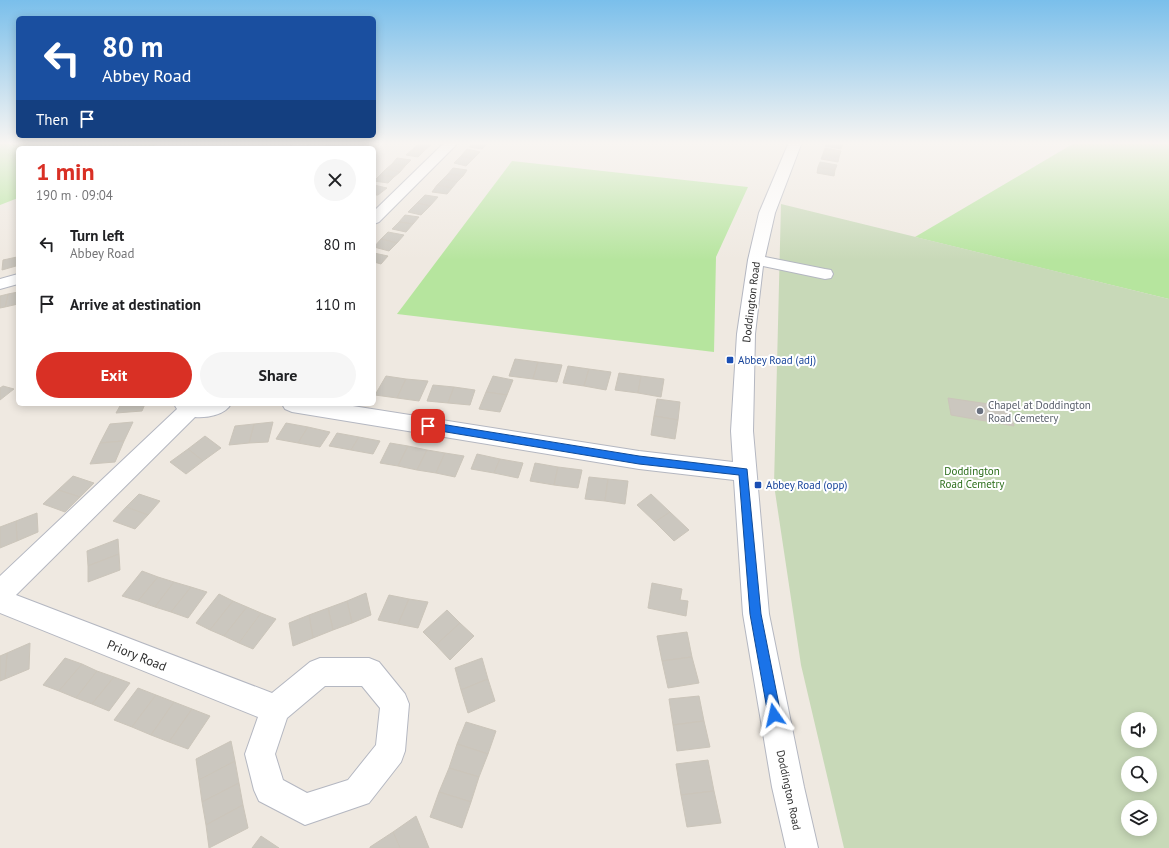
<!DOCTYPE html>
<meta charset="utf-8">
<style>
body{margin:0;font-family:"PT Sans",sans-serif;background:#f6f6f6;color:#202124;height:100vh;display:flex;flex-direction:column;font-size:15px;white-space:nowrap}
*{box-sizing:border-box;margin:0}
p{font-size:13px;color:#757577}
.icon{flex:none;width:22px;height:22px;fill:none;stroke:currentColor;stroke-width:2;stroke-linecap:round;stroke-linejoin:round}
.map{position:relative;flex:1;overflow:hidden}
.panel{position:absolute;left:16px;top:146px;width:360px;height:260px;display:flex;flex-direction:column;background:#fff;border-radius:6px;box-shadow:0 2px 10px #0003}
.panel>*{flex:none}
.banner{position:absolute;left:16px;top:16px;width:360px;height:122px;border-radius:6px;box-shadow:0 2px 10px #0003;background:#1a4fa0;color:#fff;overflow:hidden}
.fabs{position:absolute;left:1121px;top:712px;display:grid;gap:8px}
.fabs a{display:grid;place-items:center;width:36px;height:36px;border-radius:50%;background:#fff;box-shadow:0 2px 10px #0003;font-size:20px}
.pin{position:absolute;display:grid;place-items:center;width:34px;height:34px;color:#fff;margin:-17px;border-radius:8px;box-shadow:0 2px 6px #0006}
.me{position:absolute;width:44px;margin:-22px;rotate:349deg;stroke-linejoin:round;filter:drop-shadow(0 0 3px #0008)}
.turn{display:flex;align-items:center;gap:14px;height:84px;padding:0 20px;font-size:18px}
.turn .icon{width:52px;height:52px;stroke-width:2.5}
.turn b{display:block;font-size:28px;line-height:34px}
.then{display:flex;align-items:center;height:38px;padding:0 20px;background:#0003;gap:8px;font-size:15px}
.round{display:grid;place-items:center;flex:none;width:42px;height:42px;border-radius:21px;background:#f6f6f6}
.summary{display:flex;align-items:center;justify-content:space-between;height:68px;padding:0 20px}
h1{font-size:24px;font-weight:800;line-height:30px;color:#d93025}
.action{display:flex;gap:8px;margin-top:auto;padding:8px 20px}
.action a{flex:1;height:46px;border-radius:24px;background:#d93025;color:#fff;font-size:16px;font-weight:800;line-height:46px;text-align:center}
.action a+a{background:#f6f6f6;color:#202124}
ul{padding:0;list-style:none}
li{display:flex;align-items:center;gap:12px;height:60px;padding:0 20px}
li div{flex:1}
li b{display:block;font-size:15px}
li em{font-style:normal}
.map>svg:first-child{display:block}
.green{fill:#b6e59e}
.cemetery{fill:#c8d9b8;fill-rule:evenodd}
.building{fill:#cbc7bf;stroke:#cbc5ba}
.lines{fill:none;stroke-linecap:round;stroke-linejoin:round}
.minor-casing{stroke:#b4b7c1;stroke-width:2}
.minor{fill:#fff;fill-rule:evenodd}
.route{fill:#1a73e8;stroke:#114b97}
.transit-dot{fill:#1a4fb4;stroke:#fff;stroke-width:1.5}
.worship-dot{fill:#6b7280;stroke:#fff;stroke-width:1.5}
.labels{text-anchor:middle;stroke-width:4;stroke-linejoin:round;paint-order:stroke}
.street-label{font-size:11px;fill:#2e2e2e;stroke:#fff}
.transit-label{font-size:11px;fill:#164399;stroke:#fff;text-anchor:start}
.worship-label{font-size:11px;fill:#5b616d;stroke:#fff;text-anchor:start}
.park-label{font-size:11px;fill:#2c6e1b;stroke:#fff}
.near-street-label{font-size:13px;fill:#2e2e2e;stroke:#fff}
</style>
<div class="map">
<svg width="1169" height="848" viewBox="0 0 1169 848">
<rect width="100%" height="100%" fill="#efe9e1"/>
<g class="green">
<polygon points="6,142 164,142 148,148 18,148 18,198 0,205 0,143"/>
<polygon points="1076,142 1169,142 1169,299 915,237"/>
<polygon points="512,161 748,187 716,257 714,352 397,314"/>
</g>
<path class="cemetery" d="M781 204 1169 299V848H844L801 665 774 485ZM1128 719H1150V741H1128ZM1128 763H1150V785H1128ZM1128 807H1150V829H1128Z"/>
<g class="building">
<polygon points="420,142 425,142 433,143 425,150 414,148"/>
<polygon points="474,142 487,144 482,149 469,147"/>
<polygon points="826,142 843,144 841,149 825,146"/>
<polygon points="327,144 340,146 337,148 322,148"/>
<polygon points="414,148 425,150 418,157 406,155"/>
<polygon points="825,148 841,151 839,157 823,154"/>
<polygon points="467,149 480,152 473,159 461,156"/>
<polygon points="823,154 839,157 838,162 821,159"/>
<polygon points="461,156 473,159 466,166 454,163"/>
<polygon points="397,158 411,160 405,166 392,164"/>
<polygon points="820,162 837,165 835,170 818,167"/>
<polygon points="392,164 405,166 400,172 386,169"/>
<polygon points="818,167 835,170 834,176 817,173"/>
<polygon points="453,168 467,170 463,176 448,174"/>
<polygon points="386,169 400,172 394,177 380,175"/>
<polygon points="448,174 463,176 457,182 443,179"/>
<polygon points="380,175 394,177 388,183 374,181"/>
<polygon points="443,179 457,182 452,188 437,185"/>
<polygon points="374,185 387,188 378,195 374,195"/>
<polygon points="437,185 452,188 447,194 432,192"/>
<polygon points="425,195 438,197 430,206 417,203"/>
<polygon points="417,203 430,206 421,215 408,212"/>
<polygon points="405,215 419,217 413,224 399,222"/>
<polygon points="399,222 413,224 406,232 392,229"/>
<polygon points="388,232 404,235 397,243 381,239"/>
<polygon points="381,239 397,243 389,251 374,247"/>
<polygon points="374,253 388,256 381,264 374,262"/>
<polygon points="17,257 16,266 2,270 3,260"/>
<polygon points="18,292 18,304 5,307 8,294"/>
<polygon points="8,294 5,307 0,308 0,296"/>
<polygon points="515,359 538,362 533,379 509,376"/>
<polygon points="538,362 562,365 557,382 533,379"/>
<polygon points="568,366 589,369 584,386 563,383"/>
<polygon points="589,369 611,372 606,390 584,386"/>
<polygon points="619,373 641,376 638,393 615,390"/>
<polygon points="386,376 406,379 397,398 375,395"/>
<polygon points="493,376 513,380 507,395 486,392"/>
<polygon points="641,376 664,379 661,397 638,393"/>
<polygon points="406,379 428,381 419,401 397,398"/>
<polygon points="433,385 454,387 448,403 427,401"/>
<polygon points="3,386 14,389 0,400 0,388"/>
<polygon points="454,387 475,390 470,405 448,403"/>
<polygon points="486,392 507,395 500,412 479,409"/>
<polygon points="948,398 1009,407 1014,426 951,415"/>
<polygon points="657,399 680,402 678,420 654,416"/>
<polygon points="121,404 145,404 142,411 116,413"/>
<polygon points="654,416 678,420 675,439 651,435"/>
<polygon points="133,422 124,441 100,443 110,424"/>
<polygon points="273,422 268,442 249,443 254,424"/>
<polygon points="286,423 308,427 298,443 276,439"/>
<polygon points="254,424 249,443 229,445 235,426"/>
<polygon points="308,427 330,432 320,447 298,443"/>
<polygon points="337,433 359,437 351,450 329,446"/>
<polygon points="205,436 221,448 203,461 188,449"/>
<polygon points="359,437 380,441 373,454 351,450"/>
<polygon points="124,441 115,462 90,464 100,443"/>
<polygon points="390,443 408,446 398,466 380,463"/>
<polygon points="408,446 427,450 417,470 398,466"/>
<polygon points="188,449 203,461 186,474 170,462"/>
<polygon points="427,450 445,453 436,473 417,470"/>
<polygon points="445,453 464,456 455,477 436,473"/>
<polygon points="477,454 500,459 494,473 471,469"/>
<polygon points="500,459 523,463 518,478 494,473"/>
<polygon points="535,463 558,467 554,485 530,481"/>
<polygon points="558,467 582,470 578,488 554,485"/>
<polygon points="73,476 94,483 80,497 58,490"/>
<polygon points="589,477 608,479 605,501 585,499"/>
<polygon points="608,479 628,481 625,504 605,501"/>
<polygon points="58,490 80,497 65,512 43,504"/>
<polygon points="139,494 160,501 148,515 126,507"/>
<polygon points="651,494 670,512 655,522 637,505"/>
<polygon points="126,507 148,515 135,529 113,521"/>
<polygon points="670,512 689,530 674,541 655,522"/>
<polygon points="37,513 38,532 17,541 16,521"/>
<polygon points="16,521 17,541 0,548 0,527"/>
<polygon points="118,539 119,554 88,566 87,551"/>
<polygon points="119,554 120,570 88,582 88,566"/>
<polygon points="142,571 158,577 138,601 122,596"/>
<polygon points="158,577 174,582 155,607 138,601"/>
<polygon points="174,582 191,587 171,612 155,607"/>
<polygon points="652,583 682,589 680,600 688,601 686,616 648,608"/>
<polygon points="191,587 207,592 188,618 171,612"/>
<polygon points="366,593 371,615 352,623 347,601"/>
<polygon points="219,594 233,601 210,630 196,623"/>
<polygon points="389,595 409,599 398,624 378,620"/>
<polygon points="409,599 428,602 418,628 398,624"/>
<polygon points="233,601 247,607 224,636 210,630"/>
<polygon points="347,601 352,623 333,630 328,608"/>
<polygon points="247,607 261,613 239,643 224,636"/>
<polygon points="328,608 333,630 313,638 309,615"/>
<polygon points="447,610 460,623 436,645 423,632"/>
<polygon points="261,613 276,619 253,649 239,643"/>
<polygon points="309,615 313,638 293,646 289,623"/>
<polygon points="460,623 474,636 450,660 436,645"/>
<polygon points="687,632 692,657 662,661 657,636"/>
<polygon points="30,643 29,669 5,679 7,653"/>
<polygon points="7,653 5,679 0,681 0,656"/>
<polygon points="692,657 699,683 668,688 662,661"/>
<polygon points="65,658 82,664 59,691 43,685"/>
<polygon points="482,658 488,679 461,690 455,668"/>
<polygon points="82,664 97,671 76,698 59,691"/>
<polygon points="97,671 114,677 92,704 76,698"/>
<polygon points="114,677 130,683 109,711 92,704"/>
<polygon points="488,679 495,701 468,713 461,690"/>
<polygon points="138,688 156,695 132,727 114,720"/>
<polygon points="156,695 174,702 151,735 132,727"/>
<polygon points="699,696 704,721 673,725 669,699"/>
<polygon points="174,702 192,709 169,742 151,735"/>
<polygon points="192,709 210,716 188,749 169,742"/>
<polygon points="704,721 710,747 677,751 673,725"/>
<polygon points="466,722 496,731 488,754 457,744"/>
<polygon points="231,741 235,761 199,780 196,759"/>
<polygon points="457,744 488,754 479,777 449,768"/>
<polygon points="708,760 714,791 681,795 676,764"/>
<polygon points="235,761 239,783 202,802 199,780"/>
<polygon points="449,768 479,777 471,802 439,792"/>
<polygon points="239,783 243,805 206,825 202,802"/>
<polygon points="714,791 721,823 687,827 681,795"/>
<polygon points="439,792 471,802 462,828 430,817"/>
<polygon points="243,805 248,828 209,848 206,825"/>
<polygon points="416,816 429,848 400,848 393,832"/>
<polygon points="393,832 400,848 370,848 370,847"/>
<polygon points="261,836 279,848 252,848"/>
</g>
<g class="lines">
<g class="minor-casing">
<g id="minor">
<polygon points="296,142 311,142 304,148 289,148"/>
<polygon points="445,142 459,142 379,222 374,224 374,211"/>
<polygon points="789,142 802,142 775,213 765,257 825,269 831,270 833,274 831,278 825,279 763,266 755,334 753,431 769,614 804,787 818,848 786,848 772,787 743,614 734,480 639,469 292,412 285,409 282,404 340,404 639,451 733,462 731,431 737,334 748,260 759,213"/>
<polygon points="18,274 18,284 0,289 0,279"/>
<path d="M174 404H231C225 415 207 418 195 417L16 595 272 693 310 662 320 658H369L379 662 405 694 409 704 405 751 401 762 369 803 305 825 259 801 254 790 245 754 258 717 0 613V576L177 409ZM325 686H362L380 708 376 745 348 780 307 793 283 780 275 754 287 718Z"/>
</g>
</g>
<use href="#minor" class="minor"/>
</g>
<linearGradient id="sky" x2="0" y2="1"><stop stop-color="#7abfeb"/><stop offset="0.55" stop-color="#f8f5f2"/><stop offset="1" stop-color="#f8f5f2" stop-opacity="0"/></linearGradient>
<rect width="1169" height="260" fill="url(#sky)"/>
<polygon class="route" points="428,422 639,456 747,469 761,614 781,715 779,720 774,722 770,720 768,715 750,614 739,475 639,464 428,429 423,426"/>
<g class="transit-dot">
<rect x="726" y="356" width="8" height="8" rx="2"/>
<rect x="754" y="481" width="8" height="8" rx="2"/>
</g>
<circle class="worship-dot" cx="980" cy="411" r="4"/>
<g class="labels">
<g class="street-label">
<text transform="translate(751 302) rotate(-83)" y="4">Doddington Road</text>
<text transform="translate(789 790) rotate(78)" y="4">Doddington Road</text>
</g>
<g class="transit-label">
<text x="738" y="364">Abbey Road (adj)</text>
<text x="766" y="489">Abbey Road (opp)</text>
</g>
<g class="worship-label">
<text x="988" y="409">Chapel at Doddington<tspan x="988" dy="13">Road Cemetery</tspan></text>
</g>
<g class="park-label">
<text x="972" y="475">Doddington<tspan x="972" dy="13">Road Cemetry</tspan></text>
</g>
<g class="near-street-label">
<text transform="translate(137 655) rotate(22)" y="5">Priory Road</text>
</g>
</g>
</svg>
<div class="fabs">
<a><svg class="icon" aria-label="sound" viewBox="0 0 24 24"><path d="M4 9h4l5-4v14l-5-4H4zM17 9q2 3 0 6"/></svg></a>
<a><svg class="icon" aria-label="search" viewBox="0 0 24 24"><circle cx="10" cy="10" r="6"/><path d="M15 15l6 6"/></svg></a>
<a><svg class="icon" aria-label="layers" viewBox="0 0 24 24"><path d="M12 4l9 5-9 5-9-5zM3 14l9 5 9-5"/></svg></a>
</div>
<div class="pin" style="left:428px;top:426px;background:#d93025"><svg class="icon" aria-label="arrive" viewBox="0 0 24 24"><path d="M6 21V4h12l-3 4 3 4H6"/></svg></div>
<svg class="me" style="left:774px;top:715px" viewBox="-20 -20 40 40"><path d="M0-17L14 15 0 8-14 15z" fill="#1a73e8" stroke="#fff" stroke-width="4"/></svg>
<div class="banner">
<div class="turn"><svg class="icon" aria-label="left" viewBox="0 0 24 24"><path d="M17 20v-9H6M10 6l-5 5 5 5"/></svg><div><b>80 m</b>Abbey Road</div></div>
<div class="then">Then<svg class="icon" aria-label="arrive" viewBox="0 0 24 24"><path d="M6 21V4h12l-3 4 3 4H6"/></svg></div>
</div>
<section class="panel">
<div class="summary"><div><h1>1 min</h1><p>190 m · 09:04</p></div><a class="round"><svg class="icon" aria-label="close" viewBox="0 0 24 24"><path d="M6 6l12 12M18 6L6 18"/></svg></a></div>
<ul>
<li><svg class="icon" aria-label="left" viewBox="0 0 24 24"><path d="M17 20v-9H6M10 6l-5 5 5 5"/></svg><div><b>Turn left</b><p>Abbey Road</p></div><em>80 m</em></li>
<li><svg class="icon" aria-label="arrive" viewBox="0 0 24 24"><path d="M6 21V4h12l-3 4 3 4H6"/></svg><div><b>Arrive at destination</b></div><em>110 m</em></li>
</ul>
<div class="action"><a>Exit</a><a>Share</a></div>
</section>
</div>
